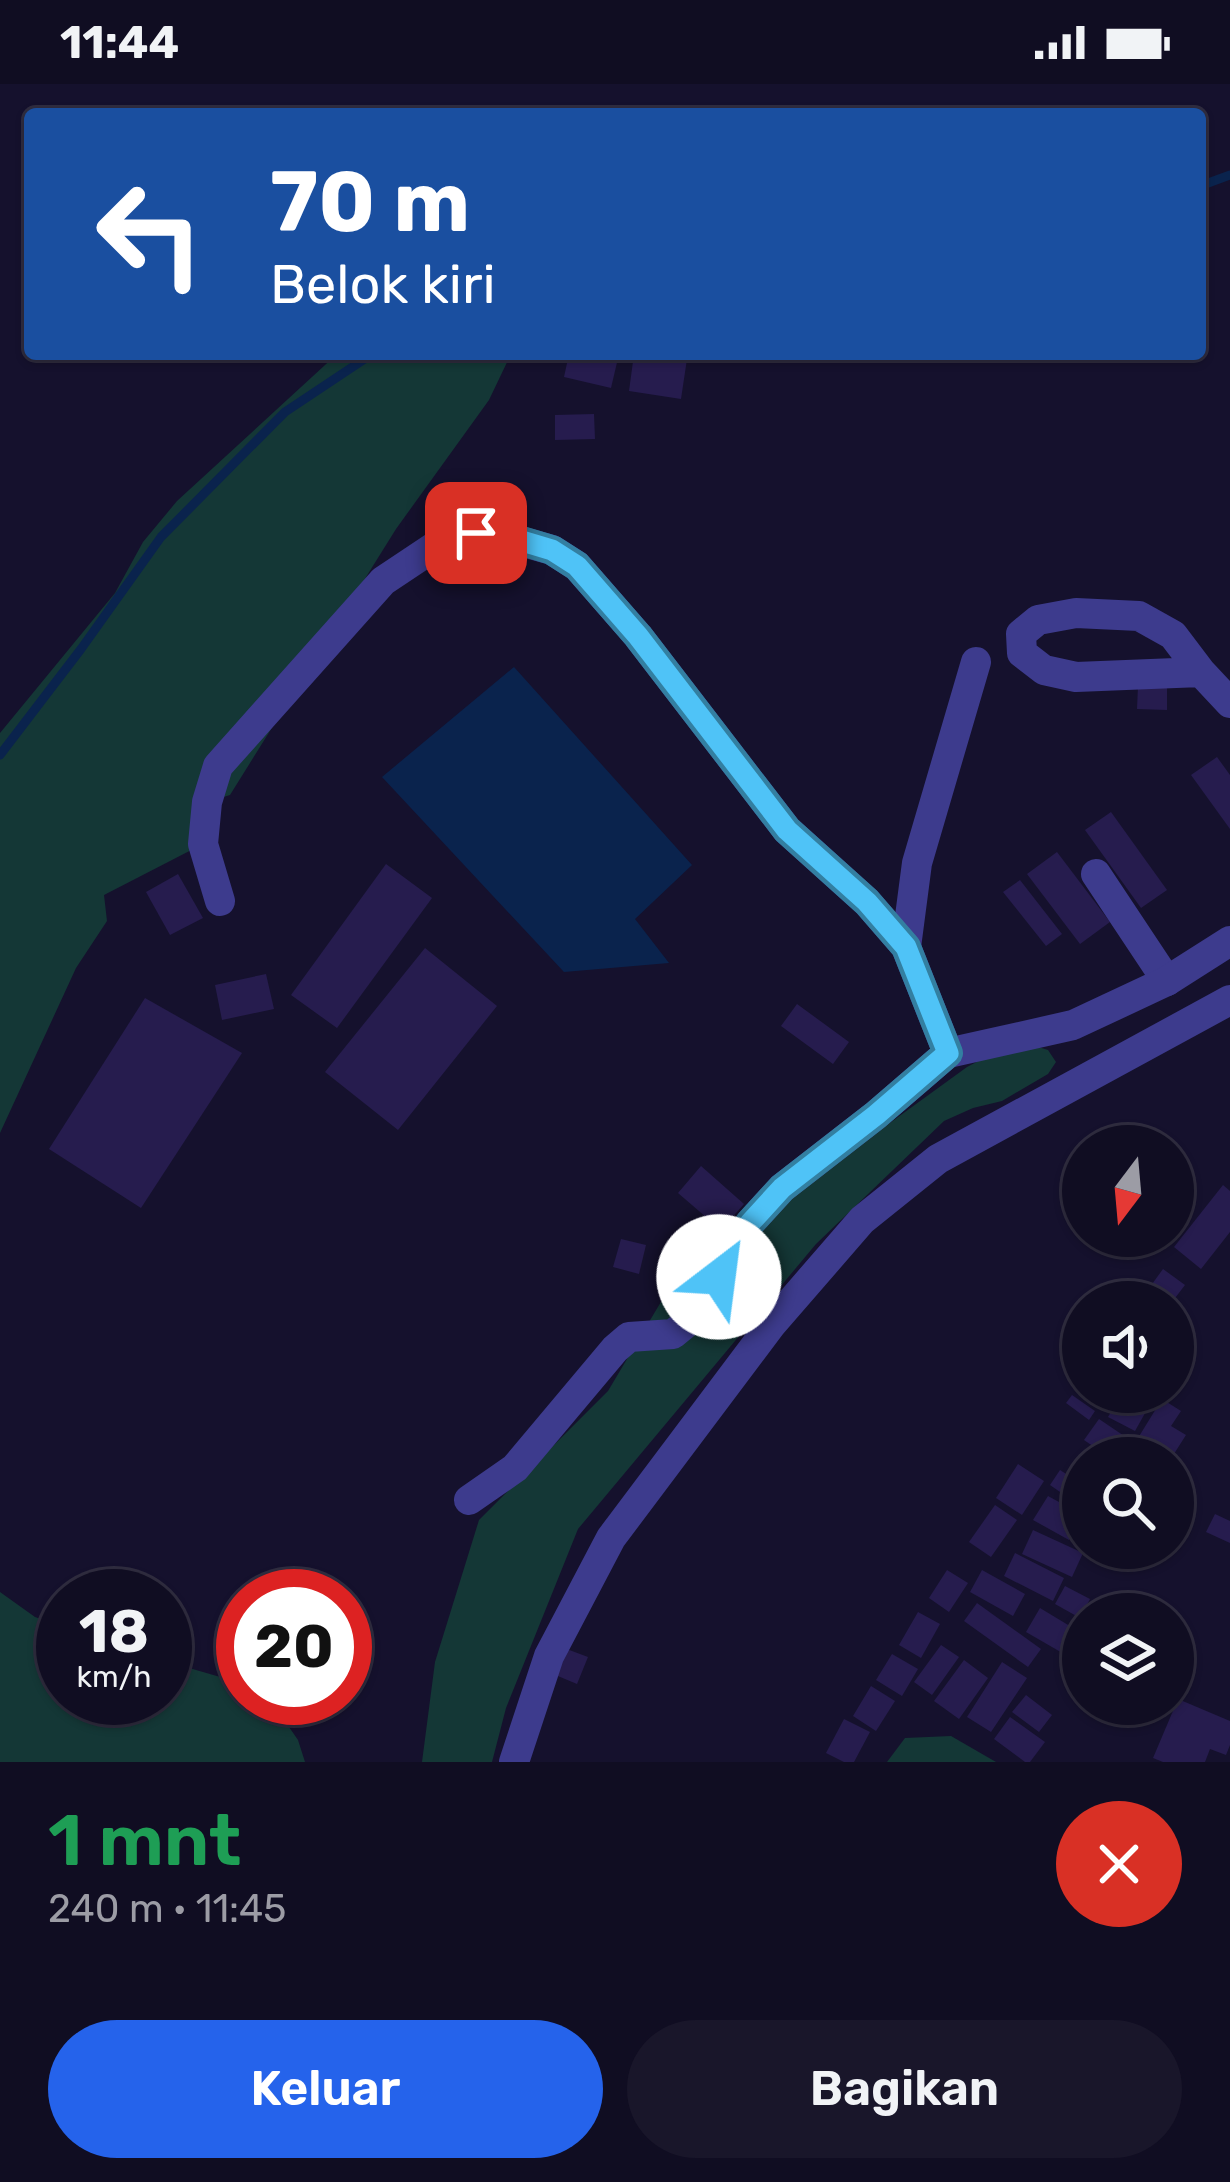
<!DOCTYPE html>
<html lang="id">
<meta charset="utf-8">
<style>
body{margin:0;font-family:Rubik,sans-serif;background:#19162a;color:#f1f3f6;height:100vh;display:flex;flex-direction:column;font-size:45px;white-space:nowrap}
*{box-sizing:border-box;margin:0}
p{font-size:39px;color:#9c9ca5}
.icon{flex:none;width:66px;height:66px;fill:none;stroke:currentColor;stroke-width:2;stroke-linecap:round;stroke-linejoin:round}
.map{position:relative;height:1678px;overflow:hidden}
.sheet{display:flex;flex-direction:column;background:#100d22;flex:1}
.sheet>*{flex:none}
.top-card{position:absolute;left:24px;top:24px;width:1182px;height:252px;border-radius:12px;box-shadow:0 3px 9px #0004,0 0 0 3px #302d40;background:#1a4fa0;color:#fff;overflow:hidden}
.needle{width:78px;rotate:196deg}
.tools{position:absolute;left:1062px;top:1041px;display:grid;gap:24px}
.tools a{display:grid;place-items:center;width:132px;height:132px;border-radius:50%;background:#100d22;box-shadow:0 3px 9px #0004,0 0 0 3px #302d40;font-size:60px}
.speed{position:absolute;left:36px;top:1485px;display:flex;gap:24px;font-size:60px;font-weight:700;text-align:center}
.speed>*{display:grid;place-content:center;width:156px;height:156px;border-radius:50%;background:#100d22;box-shadow:0 3px 9px #0004,0 0 0 3px #302d40;line-height:1}
.speed small{font-size:30px;font-weight:400}
.speed .limit{border:18px solid #d22;background:#fff;color:#111}
.pin{position:absolute;display:grid;place-items:center;width:102px;height:102px;color:#fff;margin:-51px;border-radius:24px;box-shadow:0 6px 18px #0006}
.me{position:absolute;width:132px;margin:-66px;rotate:30deg;stroke-linejoin:round;filter:drop-shadow(0 0 9px #0008)}
.turn{display:flex;align-items:center;gap:42px;height:252px;padding:0 48px;font-size:54px}
.turn .icon{width:156px;height:156px;stroke-width:2.5}
.turn b{display:block;font-size:84px;line-height:102px}
.round{display:grid;place-items:center;flex:none;width:126px;height:126px;border-radius:63px;background:#19162a}
.head{display:flex;align-items:center;justify-content:space-between;height:204px;padding:0 48px}
h1{font-size:72px;font-weight:600;line-height:90px;color:#1e9e55}
.button{display:flex;gap:24px;margin-top:auto;padding:24px 48px}
.button a{flex:1;height:138px;border-radius:72px;background:#2563eb;color:#fff;font-size:48px;font-weight:600;line-height:138px;text-align:center}
.button a+a{background:#19162a;color:#f1f3f6}
.status{display:flex;justify-content:space-between;align-items:center;height:84px;padding:0 60px;background:#100d22;direction:ltr}
.status svg{height:33px;fill:currentColor}
.map>svg:first-child{display:block}
.green{fill:#143736}
.water{fill:#0a234d}
.lines{fill:none;stroke-linecap:round;stroke-linejoin:round}
.stream{stroke:#0a234d;stroke-width:9}
.building{fill:#261c4e}
.minor{stroke:#3d3b8d;stroke-width:30}
.route-casing{stroke:#337fa1;stroke-width:30}
.route{stroke:#4fc3f7;stroke-width:21}
</style>
<div class="status"><b>11:44</b><svg viewBox="0 0 49 12"><path d="M0 12V9h3v3zM5 12V6h3v6zM10 12V3h3v9zM15 12V0h3v12zM26 1h20v11H26zM47 4h2v5h-2z"/></svg></div>
<div class="map">
<svg width="1230" height="1678" viewBox="0 0 1230 1678">
<rect width="100%" height="100%" fill="#15112d"/>
<g class="green">
<polygon points="337,270 511,270 489,316 396,445 230,711 207,718 203,760 104,811 107,837 76,884 0,1049 0,649 115,509 143,458 177,417"/>
<polygon points="1029,960 1048,966 1056,978 1048,990 1002,1017 973,1024 944,1037 816,1160 578,1445 506,1624 492,1678 422,1678 435,1578 479,1436 608,1307 668,1206 676,1181 694,1159 748,1158 792,1110 967,983 990,971"/>
<polygon points="0,1508 35,1533 63,1543 63,1614 165,1614 165,1577 241,1599 243,1614 269,1614 298,1656 305,1678 0,1678"/>
<polygon points="951,1652 996,1678 887,1678 905,1654"/>
</g>
<polygon class="water" points="514,583 692,781 635,835 669,879 564,888 382,693"/>
<g class="lines">
<g class="stream">
<polyline points="1200,102 1230,91"/>
<polyline points="0,671 81,565 161,453 285,328 372,270"/>
</g>
</g>
<g class="building">
<polygon points="569,270 619,270 611,304 564,293"/>
<polygon points="634,270 687,275 681,315 629,307"/>
<polygon points="594,330 595,355 555,356 555,331"/>
<polygon points="1138,602 1167,603 1167,626 1137,625"/>
<polygon points="1217,673 1230,691 1230,745 1191,691"/>
<polygon points="1111,728 1167,806 1141,824 1085,746"/>
<polygon points="1057,768 1110,838 1080,860 1027,790"/>
<polygon points="386,780 432,814 337,944 291,911"/>
<polygon points="178,790 203,834 170,851 146,808"/>
<polygon points="1020,796 1062,850 1046,862 1003,808"/>
<polygon points="425,864 497,922 398,1046 325,988"/>
<polygon points="266,890 274,925 222,936 215,901"/>
<polygon points="145,914 242,969 141,1124 49,1065"/>
<polygon points="797,920 849,958 833,980 781,942"/>
<polygon points="701,1082 744,1120 721,1146 678,1109"/>
<polygon points="1223,1101 1230,1107 1230,1148 1201,1185 1174,1163"/>
<polygon points="621,1155 646,1161 639,1190 613,1183"/>
<polygon points="1163,1185 1185,1201 1172,1218 1139,1218"/>
<polygon points="1122,1308 1157,1308 1135,1347 1108,1333"/>
<polygon points="1072,1311 1095,1327 1089,1336 1066,1319"/>
<polygon points="1162,1315 1181,1327 1171,1342 1186,1351 1172,1373 1138,1354"/>
<polygon points="1099,1335 1139,1362 1131,1374 1110,1374 1084,1356"/>
<polygon points="1018,1380 1044,1397 1022,1431 996,1414"/>
<polygon points="1060,1386 1083,1401 1083,1424 1050,1401"/>
<polygon points="1048,1412 1083,1431 1069,1456 1033,1436"/>
<polygon points="995,1421 1017,1436 991,1473 969,1458"/>
<polygon points="1215,1430 1230,1437 1230,1459 1206,1448"/>
<polygon points="1033,1446 1083,1469 1072,1493 1022,1470"/>
<polygon points="1015,1469 1064,1494 1053,1517 1004,1492"/>
<polygon points="947,1486 968,1499 949,1528 929,1514"/>
<polygon points="982,1486 1025,1510 1013,1532 970,1508"/>
<polygon points="1065,1502 1090,1515 1080,1534 1055,1520"/>
<polygon points="977,1519 1041,1565 1028,1583 964,1537"/>
<polygon points="1040,1524 1083,1550 1071,1574 1026,1548"/>
<polygon points="918,1528 940,1540 921,1574 899,1561"/>
<polygon points="941,1561 959,1573 932,1611 914,1598"/>
<polygon points="564,1564 588,1573 577,1600 553,1590"/>
<polygon points="892,1570 918,1585 902,1612 876,1596"/>
<polygon points="964,1576 988,1594 959,1635 934,1617"/>
<polygon points="1002,1578 1027,1594 991,1648 967,1633"/>
<polygon points="871,1602 895,1617 876,1647 853,1632"/>
<polygon points="1026,1611 1052,1631 1039,1648 1012,1628"/>
<polygon points="1178,1615 1230,1637 1230,1661 1226,1671 1210,1665 1205,1678 1163,1678 1153,1674"/>
<polygon points="1010,1633 1045,1658 1030,1678 1025,1678 994,1655"/>
<polygon points="844,1635 870,1648 854,1678 844,1678 826,1669"/>
</g>
<g class="lines">
<g class="minor">
<polyline points="1201,588 1076,593 1044,586 1022,569 1021,550 1038,536 1076,529 1139,532 1173,551 1201,588 1230,619"/>
<polyline points="1096,790 1167,897"/>
<polyline points="220,817 203,760 207,718 218,682 383,497 449,453 476,449 513,455 552,466 577,482 638,552 787,746 867,818 906,863 948,969 1073,941 1167,897 1230,857"/>
<polyline points="906,863 917,779 976,578"/>
<polyline points="469,1416 515,1384 615,1265 629,1253 673,1250 684,1241 719,1193 750,1139 782,1104 876,1031 948,969"/>
<polyline points="514,1678 549,1572 611,1454 771,1241 862,1136 938,1075 1230,916"/>
</g>
</g>
<g class="lines">
<g class="route-casing">
<polyline id="route" points="476,449 512,454 552,466 577,482 638,552 787,746 867,818 906,863 948,969 876,1031 782,1104 750,1139 719,1193"/>
</g>
<use href="#route" class="route"/>
</g>
</svg>
<div class="tools">
<a><svg class="needle" viewBox="-14 -14 28 28"><path d="M0-13l5 13h-10z" fill="#e53935"/><path d="M0 13l5-13h-10z" fill="#9c9ca5"/></svg></a>
<a><svg class="icon" aria-label="sound" viewBox="0 0 24 24"><path d="M4 9h4l5-4v14l-5-4H4zM17 9q2 3 0 6"/></svg></a>
<a><svg class="icon" aria-label="search" viewBox="0 0 24 24"><circle cx="10" cy="10" r="6"/><path d="M15 15l6 6"/></svg></a>
<a><svg class="icon" aria-label="layers" viewBox="0 0 24 24"><path d="M12 4l9 5-9 5-9-5zM3 14l9 5 9-5"/></svg></a>
</div>
<div class="speed"><div>18<small>km/h</small></div><div class="limit">20</div></div>
<div class="pin" style="left:476px;top:449px;background:#d93025"><svg class="icon" aria-label="arrive" viewBox="0 0 24 24"><path d="M6 21V4h12l-3 4 3 4H6"/></svg></div>
<svg class="me" style="left:719px;top:1193px" viewBox="-20 -20 40 40"><circle r="19" fill="#fff"/><path d="M0-13L10 11 0 6-10 11z" fill="#4fc3f7"/></svg>
<div class="top-card">
<div class="turn"><svg class="icon" aria-label="left" viewBox="0 0 24 24"><path d="M17 20v-9H6M10 6l-5 5 5 5"/></svg><div><b>70 m</b>Belok kiri</div></div>
</div>
</div>
<section class="sheet">
<div class="head"><div><h1>1 mnt</h1><p>240 m · 11:45</p></div><a class="round" style="background:#d93025;color:#fff"><svg class="icon" aria-label="close" viewBox="0 0 24 24"><path d="M6 6l12 12M18 6L6 18"/></svg></a></div>
<div class="button"><a>Keluar</a><a>Bagikan</a></div>
</section>
